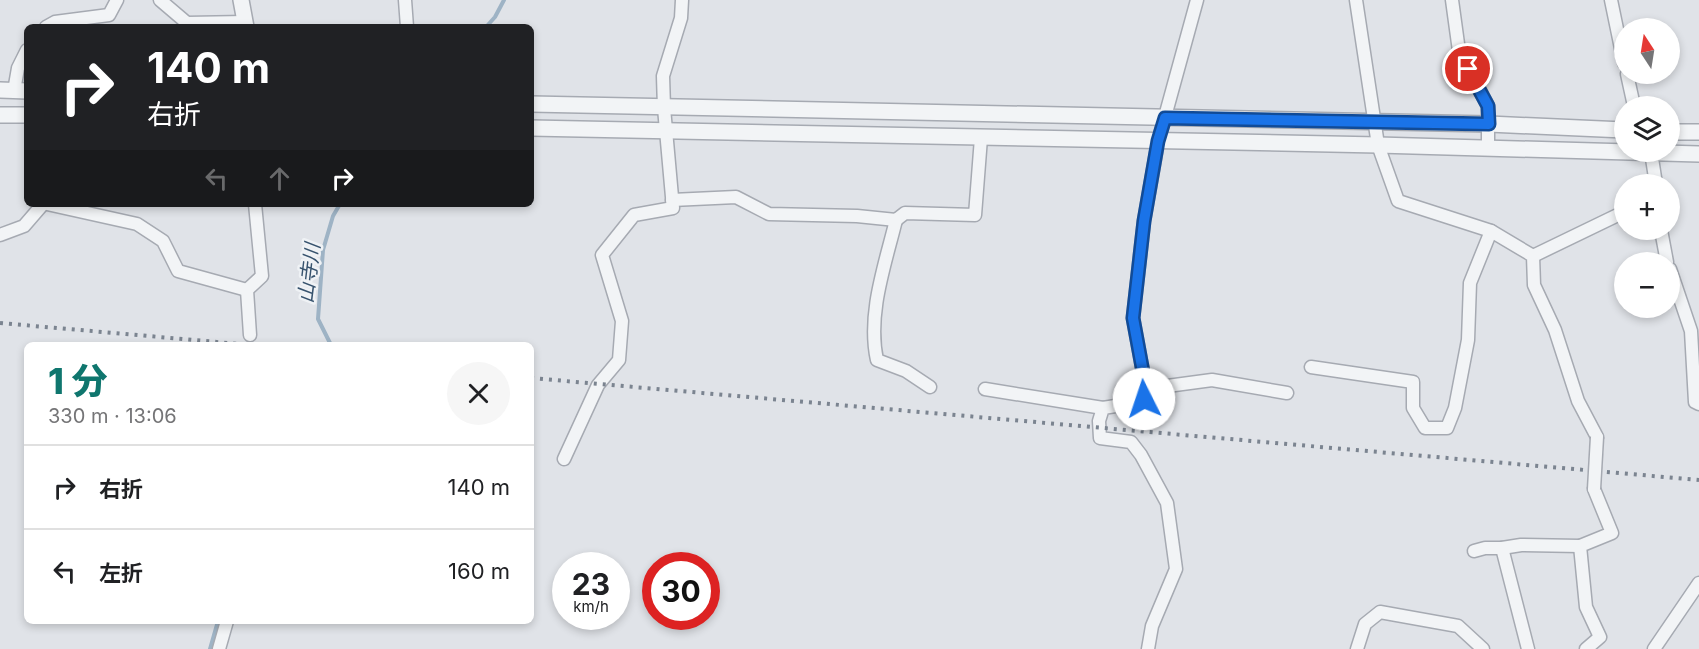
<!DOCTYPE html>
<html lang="ja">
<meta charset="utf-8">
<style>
body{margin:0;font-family:Inter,"Noto Sans JP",sans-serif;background:#f6f6f6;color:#202124;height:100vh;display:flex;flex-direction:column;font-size:22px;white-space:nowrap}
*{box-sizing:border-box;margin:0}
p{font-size:20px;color:#757577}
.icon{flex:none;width:33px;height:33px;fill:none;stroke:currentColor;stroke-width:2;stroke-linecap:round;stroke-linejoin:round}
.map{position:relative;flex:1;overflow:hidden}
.drawer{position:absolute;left:24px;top:342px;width:510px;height:282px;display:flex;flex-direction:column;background:#fff;border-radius:9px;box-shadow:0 3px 9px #0003}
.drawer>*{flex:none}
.top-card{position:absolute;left:24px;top:24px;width:510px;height:183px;border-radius:9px;box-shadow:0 3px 9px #0003;background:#202124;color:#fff;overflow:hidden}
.needle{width:39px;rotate:348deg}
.fabs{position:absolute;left:1614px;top:18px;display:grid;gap:12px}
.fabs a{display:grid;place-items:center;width:66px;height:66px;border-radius:50%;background:#fff;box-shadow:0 3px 9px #0003;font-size:30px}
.speed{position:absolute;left:552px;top:552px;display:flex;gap:12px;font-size:30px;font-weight:700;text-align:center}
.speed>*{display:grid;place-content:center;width:78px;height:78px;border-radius:50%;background:#fff;box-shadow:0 3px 9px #0003;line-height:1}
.speed small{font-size:15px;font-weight:400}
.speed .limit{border:9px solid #d22;background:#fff;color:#111}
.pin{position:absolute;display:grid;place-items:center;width:51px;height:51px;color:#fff;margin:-26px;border:3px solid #fff;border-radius:50%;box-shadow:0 2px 6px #0007}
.me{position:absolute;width:66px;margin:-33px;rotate:356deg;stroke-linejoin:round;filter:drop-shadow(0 0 4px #0008)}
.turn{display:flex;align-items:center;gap:21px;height:126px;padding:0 24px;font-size:27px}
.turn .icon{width:78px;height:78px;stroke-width:2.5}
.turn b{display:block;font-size:42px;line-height:51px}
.lanes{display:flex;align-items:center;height:57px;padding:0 24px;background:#0003;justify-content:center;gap:30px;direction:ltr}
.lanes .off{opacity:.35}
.round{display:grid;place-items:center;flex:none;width:63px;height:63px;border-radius:32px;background:#f6f6f6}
.headline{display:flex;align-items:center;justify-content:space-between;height:102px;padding:0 24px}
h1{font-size:36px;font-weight:800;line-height:45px;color:#0f766e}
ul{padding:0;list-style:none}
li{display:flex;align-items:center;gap:18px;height:84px;padding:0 24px;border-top:2px solid #e0e0e0}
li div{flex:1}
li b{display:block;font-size:22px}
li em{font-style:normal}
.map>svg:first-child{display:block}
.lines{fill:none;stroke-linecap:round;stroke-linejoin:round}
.stream{stroke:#9eb3c5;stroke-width:4}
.minor-casing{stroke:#a6aab2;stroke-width:15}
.tertiary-casing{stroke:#a6aab2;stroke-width:18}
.minor{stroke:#f2f4f6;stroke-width:12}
.tertiary{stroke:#f2f4f6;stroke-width:15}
.rail{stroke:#7b8490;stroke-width:4;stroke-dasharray:3 6;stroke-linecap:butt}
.minor-bridge-casing{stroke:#a6aab2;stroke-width:15;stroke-linecap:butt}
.minor-bridge{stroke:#f2f4f6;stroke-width:12}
.route-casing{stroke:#114b97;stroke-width:15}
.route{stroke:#1a73e8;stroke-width:10}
.labels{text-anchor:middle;stroke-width:5;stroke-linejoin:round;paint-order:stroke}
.water-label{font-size:20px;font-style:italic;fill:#37536e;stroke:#eff2f5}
</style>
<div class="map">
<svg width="1699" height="649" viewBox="0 0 1699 649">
<rect width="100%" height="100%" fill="#e0e3e8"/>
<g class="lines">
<g class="stream">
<polyline points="486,27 495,17 504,0"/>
<polyline points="331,345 318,319 323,250 333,216 340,204"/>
<polyline points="210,649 218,621"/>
</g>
<g class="minor-casing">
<g id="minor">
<polyline points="160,0 187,23 245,22"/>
<polyline points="405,0 407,27"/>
<polyline points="1356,0 1378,145 1398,201 1491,231 1533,256 1534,285 1555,330 1578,401 1597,437"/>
<polyline points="1452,0 1459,51 1488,106 1488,148"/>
<polyline points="1611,0 1624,63"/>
<polyline points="46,27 55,22 109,15 117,0"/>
<polyline points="1627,74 1634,106"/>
<polyline points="14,91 18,68 27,50"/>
<polyline points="1651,152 1656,184"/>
<polyline points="672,200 736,197 769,214 857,216 896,220 905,213 975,215 981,138"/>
<polyline points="47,204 137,224 163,241 178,271 247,290"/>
<path d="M896 220C885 265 867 314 877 360L906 371 930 387"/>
<polyline points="1661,230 1667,262"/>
<polyline points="0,235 24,226 43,204"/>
<polyline points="1533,256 1624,212"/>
<polyline points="1670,269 1691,331 1695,402 1699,404"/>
<polyline points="250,335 247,290 262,276 255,204"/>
<polyline points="1311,367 1413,382 1413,408 1425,428 1447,428 1455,408 1468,340 1470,283 1491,231"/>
<polyline points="985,389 1103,408"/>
<polyline points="1145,389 1212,380 1287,393"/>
<polyline points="564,459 598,385 619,360 622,321 602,255 634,215 673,208 664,108 663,76 681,18 682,0"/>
<polyline points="1474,551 1485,548 1502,548"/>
<polyline points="219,649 227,621"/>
<polyline points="1148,649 1152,626 1176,569 1167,503 1141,455 1131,442 1100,438 1099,421 1103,408 1140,402 1144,399 1145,383 1133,318 1144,221 1158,142 1197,0"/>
<polyline points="1357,649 1365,624 1380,612 1458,626 1483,649"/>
<polyline points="1528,649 1502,548 1521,545 1580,546"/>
<polyline points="1586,649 1600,637 1586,607 1580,546 1612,533 1594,489"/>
<polyline points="1654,649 1699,583"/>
</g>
</g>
<g class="tertiary-casing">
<g id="tertiary">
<polyline points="241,0 246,27"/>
<polyline points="0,90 27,91"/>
<polyline points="531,104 1489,124 1624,130"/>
<polyline points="0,115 27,115"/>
<polyline points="531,128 1378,145 1699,154"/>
<polyline points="1670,132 1699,132"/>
</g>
</g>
<use href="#minor" class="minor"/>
<use href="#tertiary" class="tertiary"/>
<g class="rail">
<polyline points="0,323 251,345"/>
<polyline points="531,378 1699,480"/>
</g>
<g class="minor-bridge-casing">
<polyline id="minor-bridge" points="1594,489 1597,437"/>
</g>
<use href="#minor-bridge" class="minor-bridge"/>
</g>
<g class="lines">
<g class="route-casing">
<polyline id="route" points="1144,399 1145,383 1133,318 1144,221 1158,141 1165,118 1489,124 1488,106 1468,69"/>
</g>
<use href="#route" class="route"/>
</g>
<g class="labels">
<g class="water-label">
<text transform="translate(309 273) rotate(-83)" y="7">山寺川</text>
</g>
</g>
</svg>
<div class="fabs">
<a><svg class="needle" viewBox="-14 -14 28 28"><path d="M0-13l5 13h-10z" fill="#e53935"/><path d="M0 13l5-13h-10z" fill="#757577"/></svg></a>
<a><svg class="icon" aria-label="layers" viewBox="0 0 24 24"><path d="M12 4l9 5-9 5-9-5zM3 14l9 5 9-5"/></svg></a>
<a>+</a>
<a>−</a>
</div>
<div class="speed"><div>23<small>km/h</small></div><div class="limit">30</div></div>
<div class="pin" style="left:1468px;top:69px;background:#d93025"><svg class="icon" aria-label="arrive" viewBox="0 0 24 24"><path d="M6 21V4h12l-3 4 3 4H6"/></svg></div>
<svg class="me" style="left:1144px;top:399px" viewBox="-20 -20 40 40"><circle r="19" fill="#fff"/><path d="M0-13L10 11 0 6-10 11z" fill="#1a73e8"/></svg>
<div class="top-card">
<div class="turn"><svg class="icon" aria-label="right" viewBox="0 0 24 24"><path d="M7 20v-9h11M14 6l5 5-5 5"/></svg><div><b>140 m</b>右折</div></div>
<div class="lanes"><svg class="icon off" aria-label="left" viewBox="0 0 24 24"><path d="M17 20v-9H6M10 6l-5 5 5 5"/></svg><svg class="icon off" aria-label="ahead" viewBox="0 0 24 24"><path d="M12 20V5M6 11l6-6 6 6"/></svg><svg class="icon" aria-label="right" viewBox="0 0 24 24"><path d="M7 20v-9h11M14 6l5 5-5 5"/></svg></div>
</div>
<section class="drawer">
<div class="headline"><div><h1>1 分</h1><p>330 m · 13:06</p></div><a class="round"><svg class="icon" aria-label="close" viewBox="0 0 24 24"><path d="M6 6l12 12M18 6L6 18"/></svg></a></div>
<ul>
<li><svg class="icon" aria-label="right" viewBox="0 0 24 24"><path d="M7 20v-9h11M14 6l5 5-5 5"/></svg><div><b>右折</b></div><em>140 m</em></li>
<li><svg class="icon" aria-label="left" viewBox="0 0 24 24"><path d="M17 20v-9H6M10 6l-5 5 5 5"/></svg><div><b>左折</b></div><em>160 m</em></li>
</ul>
</section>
</div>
